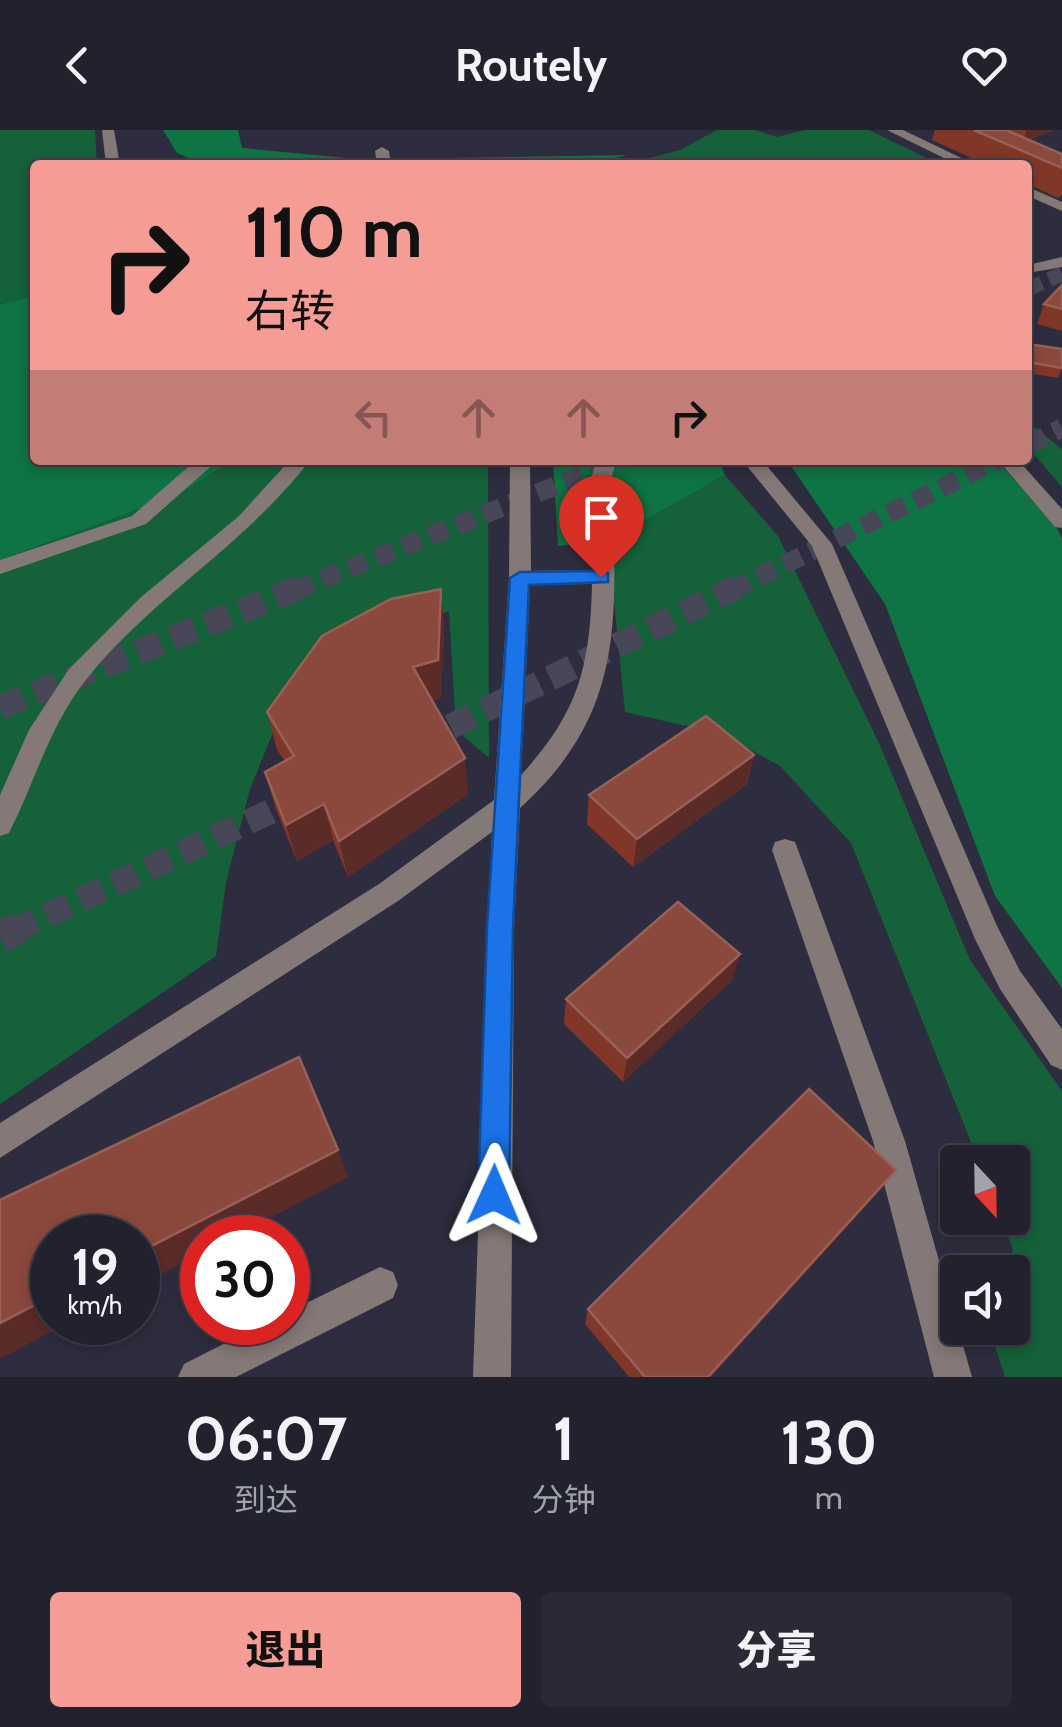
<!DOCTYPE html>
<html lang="zh">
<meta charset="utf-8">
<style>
body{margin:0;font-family:Cabin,"Noto Sans SC",sans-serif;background:#2a2a37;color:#f1f3f6;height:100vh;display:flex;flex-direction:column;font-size:38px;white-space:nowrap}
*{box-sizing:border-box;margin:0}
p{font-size:32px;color:#a2a4aa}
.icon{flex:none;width:55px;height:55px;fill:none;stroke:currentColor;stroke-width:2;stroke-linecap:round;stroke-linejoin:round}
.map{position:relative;height:1247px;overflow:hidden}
.sheet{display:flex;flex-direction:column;background:#22222f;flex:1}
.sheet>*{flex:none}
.banner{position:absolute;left:30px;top:30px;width:1002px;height:305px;border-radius:10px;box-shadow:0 5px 15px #0003,0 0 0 2px #3f3f4b;background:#f59c95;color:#111;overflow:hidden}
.needle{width:65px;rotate:158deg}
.controls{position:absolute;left:940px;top:1015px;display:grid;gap:20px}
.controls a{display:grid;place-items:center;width:90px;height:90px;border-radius:10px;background:#22222f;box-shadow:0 5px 15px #0003,0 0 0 2px #3f3f4b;font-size:50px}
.speed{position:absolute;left:30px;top:1085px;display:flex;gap:20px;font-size:50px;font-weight:700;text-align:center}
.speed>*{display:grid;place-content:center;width:130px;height:130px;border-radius:50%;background:#22222f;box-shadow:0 5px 15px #0003,0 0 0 2px #3f3f4b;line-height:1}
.speed small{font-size:25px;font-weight:400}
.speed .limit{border:15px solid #d22;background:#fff;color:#111}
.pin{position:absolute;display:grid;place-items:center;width:85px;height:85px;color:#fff;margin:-102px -42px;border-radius:50% 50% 50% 0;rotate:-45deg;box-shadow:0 0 10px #0007}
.pin .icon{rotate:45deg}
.me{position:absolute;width:110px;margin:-55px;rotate:1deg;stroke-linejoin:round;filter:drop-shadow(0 0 8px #0008)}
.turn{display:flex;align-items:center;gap:35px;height:210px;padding:0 50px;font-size:45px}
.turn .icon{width:130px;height:130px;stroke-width:2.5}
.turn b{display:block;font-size:70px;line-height:85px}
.lanes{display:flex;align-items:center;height:95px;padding:0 50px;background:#0003;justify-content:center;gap:50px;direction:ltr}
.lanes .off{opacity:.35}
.eta{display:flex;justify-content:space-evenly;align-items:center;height:170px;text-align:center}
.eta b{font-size:60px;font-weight:800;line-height:70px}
.primary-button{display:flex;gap:20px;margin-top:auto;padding:20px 50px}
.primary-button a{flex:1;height:115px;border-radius:10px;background:#f59c95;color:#111;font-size:40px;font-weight:800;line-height:115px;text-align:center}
.primary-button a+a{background:#2a2a37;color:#f1f3f6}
header{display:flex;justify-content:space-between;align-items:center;height:130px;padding:0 50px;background:#22222f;font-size:45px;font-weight:800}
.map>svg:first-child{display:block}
.green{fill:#14613a}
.forest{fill:#0e7444}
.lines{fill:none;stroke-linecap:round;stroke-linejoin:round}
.major-tunnel-far3{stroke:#474758;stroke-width:15;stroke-dasharray:15 8;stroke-linecap:butt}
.major-tunnel-far2{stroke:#474758;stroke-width:19;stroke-dasharray:19 10;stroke-linecap:butt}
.major-tunnel-far1{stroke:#474758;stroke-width:25;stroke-dasharray:25 12;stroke-linecap:butt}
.major-tunnel{stroke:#474758;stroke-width:32;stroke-dasharray:32 16;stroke-linecap:butt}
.minor{fill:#857977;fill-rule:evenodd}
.wall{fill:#813728}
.shaded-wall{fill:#5b2b28}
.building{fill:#8b483c;stroke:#986057;stroke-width:2.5}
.route{fill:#1a73e8;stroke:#114b97;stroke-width:2.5}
</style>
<header><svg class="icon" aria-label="back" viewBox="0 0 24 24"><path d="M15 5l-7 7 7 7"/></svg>Routely<svg class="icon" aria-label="heart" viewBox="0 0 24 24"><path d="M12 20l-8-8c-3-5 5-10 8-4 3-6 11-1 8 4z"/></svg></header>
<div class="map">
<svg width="1062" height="1247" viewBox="0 0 1062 1247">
<rect width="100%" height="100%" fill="#2d2d3f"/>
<g class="green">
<polygon points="0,0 95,0 97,35 35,35 35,166 0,174"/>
<polygon points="717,0 755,0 777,7 805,0 869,0 941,35 624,35 680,20"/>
<polygon points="1028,292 1062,319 1062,357 1028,317"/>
<polygon points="233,330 488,330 489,628 456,600 449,481 362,511 289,563 250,659 226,752 216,826 0,974 0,430 178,365"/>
<polygon points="725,345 778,406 879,613 970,830 1062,961 1062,1247 1005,1247 989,1198 1012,1198 1012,1142 1004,1142 1013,1120 1001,1088 1012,1088 1012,1032 979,1032 851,713 780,636 722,604 625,582 608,411"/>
</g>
<g class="forest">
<polygon points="163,0 238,0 242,18 347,28 353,35 204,35 177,23"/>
<polygon points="627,25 591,35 429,35 445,28"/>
<polygon points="35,166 35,330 233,330 178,365 0,430 0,174"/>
<polygon points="553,330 719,330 725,345 608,411 558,416"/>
<polygon points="787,330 997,330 1058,400 1062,408 1062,858 995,766 885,474"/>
</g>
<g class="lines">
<polyline class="major-tunnel-far3" points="1028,159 1062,144"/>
<g class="major-tunnel-far2">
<polyline points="1028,315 1062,298"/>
<polyline points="295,460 620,330"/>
<polyline points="732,460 998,330"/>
</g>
<g class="major-tunnel-far1">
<polyline points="0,577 301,457"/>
<polyline points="417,613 737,457"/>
<polyline points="13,801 304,666"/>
</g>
<polyline class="major-tunnel" points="0,807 19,798"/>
<g class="minor">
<polygon points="102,0 114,0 120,35 106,35"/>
<polygon points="887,0 903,0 976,35 958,35"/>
<polygon points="382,17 389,21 391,35 377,35 375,21"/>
<polygon points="1028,57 1062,72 1062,81 1028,66"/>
<polygon points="1062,127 1062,137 1028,143 1028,135"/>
<polygon points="196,330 218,330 146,394 0,444 0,430 132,386"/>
<path d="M290 330H310C246 415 150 468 85 551 49 597 35 652 9 703L0 706V665L29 600 69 539 140 468 239 386Z"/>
<path d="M510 330H530L531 441 593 440 592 346 596 330H616L612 346C615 481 630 579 520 678L514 798 511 1247H473L492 702 398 771 0 1028V993L379 754 494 670 509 448ZM592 454C590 538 578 583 521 645L530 455Z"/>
<polygon points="742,330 762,330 832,414 997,796 1020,841 1062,899 1062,940 1051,935 1000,859 975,809 812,416"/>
<polygon points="998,330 1018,330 1062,379 1062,398 1055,397"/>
<polygon points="785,709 795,712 798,720 905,1011 972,1247 934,1247 873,1011 772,720 775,712"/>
<polygon points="380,1137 393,1142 398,1155 393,1168 236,1247 178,1247 184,1234 267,1192 288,1192 288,1182"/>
</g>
</g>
<g class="wall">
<polygon points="935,0 1053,0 1029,10 1062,24 1062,65 1058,68 1028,54 1028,35 987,35 932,10"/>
<polygon points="1062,155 1062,201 1037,194 1044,174"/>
<polygon points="1028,214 1062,238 1058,248 1028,243"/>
<polygon points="441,459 444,498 441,568 433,571 468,664 348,747 333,710 297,731 276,679 265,642 285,631 277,620 267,582"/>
<polygon points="754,625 747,654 633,737 587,694 589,665"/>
<polygon points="732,850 623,952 564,894 566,869"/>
<polygon points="880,1060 711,1247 629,1247 585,1194 588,1179"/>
</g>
<g class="shaded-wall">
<polygon points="1027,0 1053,0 1023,12"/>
<polygon points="441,459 444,498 441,568 418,575 413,537"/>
<polygon points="754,625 747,654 633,737 637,709"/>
<polygon points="465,628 468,664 348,747 339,711"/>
<polygon points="324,674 333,710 297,731 286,695"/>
<polygon points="740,824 732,850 623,952 627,928"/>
<polygon points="338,1020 348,1047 232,1108 202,1108 202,1123 138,1157 138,1123"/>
<polygon points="896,1040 880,1060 711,1247 708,1247"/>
<polygon points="52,1166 52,1192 69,1192 0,1229 0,1193"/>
</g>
<g class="building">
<polygon points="974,0 1006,0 1062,24 1062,38"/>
<polygon points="1062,155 1062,179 1044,174"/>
<polygon points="1028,214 1062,219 1062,238 1028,232"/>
<polygon points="441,459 438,530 413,537 465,628 339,711 324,674 286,695 265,642 294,626 267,582 322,506 391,469"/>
<polygon points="706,586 754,625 637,709 589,665"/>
<polygon points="678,772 740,824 627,928 566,869"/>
<polygon points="299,927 338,1020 138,1123 138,1108 52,1108 52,1166 0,1193 0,1070"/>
<polygon points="809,959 896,1040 708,1247 645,1247 588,1179"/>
</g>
<polygon class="route" points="601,441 608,443 608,452 529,455 513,798 509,1065 504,1076 494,1081 483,1076 478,1065 487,798 510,448 520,442"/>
</svg>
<div class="controls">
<a><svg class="needle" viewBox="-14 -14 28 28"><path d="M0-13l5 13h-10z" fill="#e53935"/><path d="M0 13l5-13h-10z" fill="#a2a4aa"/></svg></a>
<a><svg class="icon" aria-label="sound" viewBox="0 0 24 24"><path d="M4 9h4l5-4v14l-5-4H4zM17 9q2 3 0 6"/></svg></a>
</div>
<div class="speed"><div>19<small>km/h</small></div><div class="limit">30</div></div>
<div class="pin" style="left:601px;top:447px;background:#d93025"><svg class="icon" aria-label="arrive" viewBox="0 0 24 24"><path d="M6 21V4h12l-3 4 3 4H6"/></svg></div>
<svg class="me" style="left:494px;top:1065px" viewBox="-20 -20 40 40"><path d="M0-17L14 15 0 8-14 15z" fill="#1a73e8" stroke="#fff" stroke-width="4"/></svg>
<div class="banner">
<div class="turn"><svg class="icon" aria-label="right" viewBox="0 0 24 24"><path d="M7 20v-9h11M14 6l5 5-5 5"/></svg><div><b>110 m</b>右转</div></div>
<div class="lanes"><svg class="icon off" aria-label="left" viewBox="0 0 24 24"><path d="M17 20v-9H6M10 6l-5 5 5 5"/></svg><svg class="icon off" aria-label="ahead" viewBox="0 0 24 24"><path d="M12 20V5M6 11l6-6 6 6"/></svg><svg class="icon off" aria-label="ahead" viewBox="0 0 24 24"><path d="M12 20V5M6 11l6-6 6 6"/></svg><svg class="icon" aria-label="right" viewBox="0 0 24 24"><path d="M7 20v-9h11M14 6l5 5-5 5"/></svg></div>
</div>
</div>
<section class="sheet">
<div class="eta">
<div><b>06:07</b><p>到达</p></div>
<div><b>1</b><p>分钟</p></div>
<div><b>130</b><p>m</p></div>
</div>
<div class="primary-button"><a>退出</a><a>分享</a></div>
</section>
